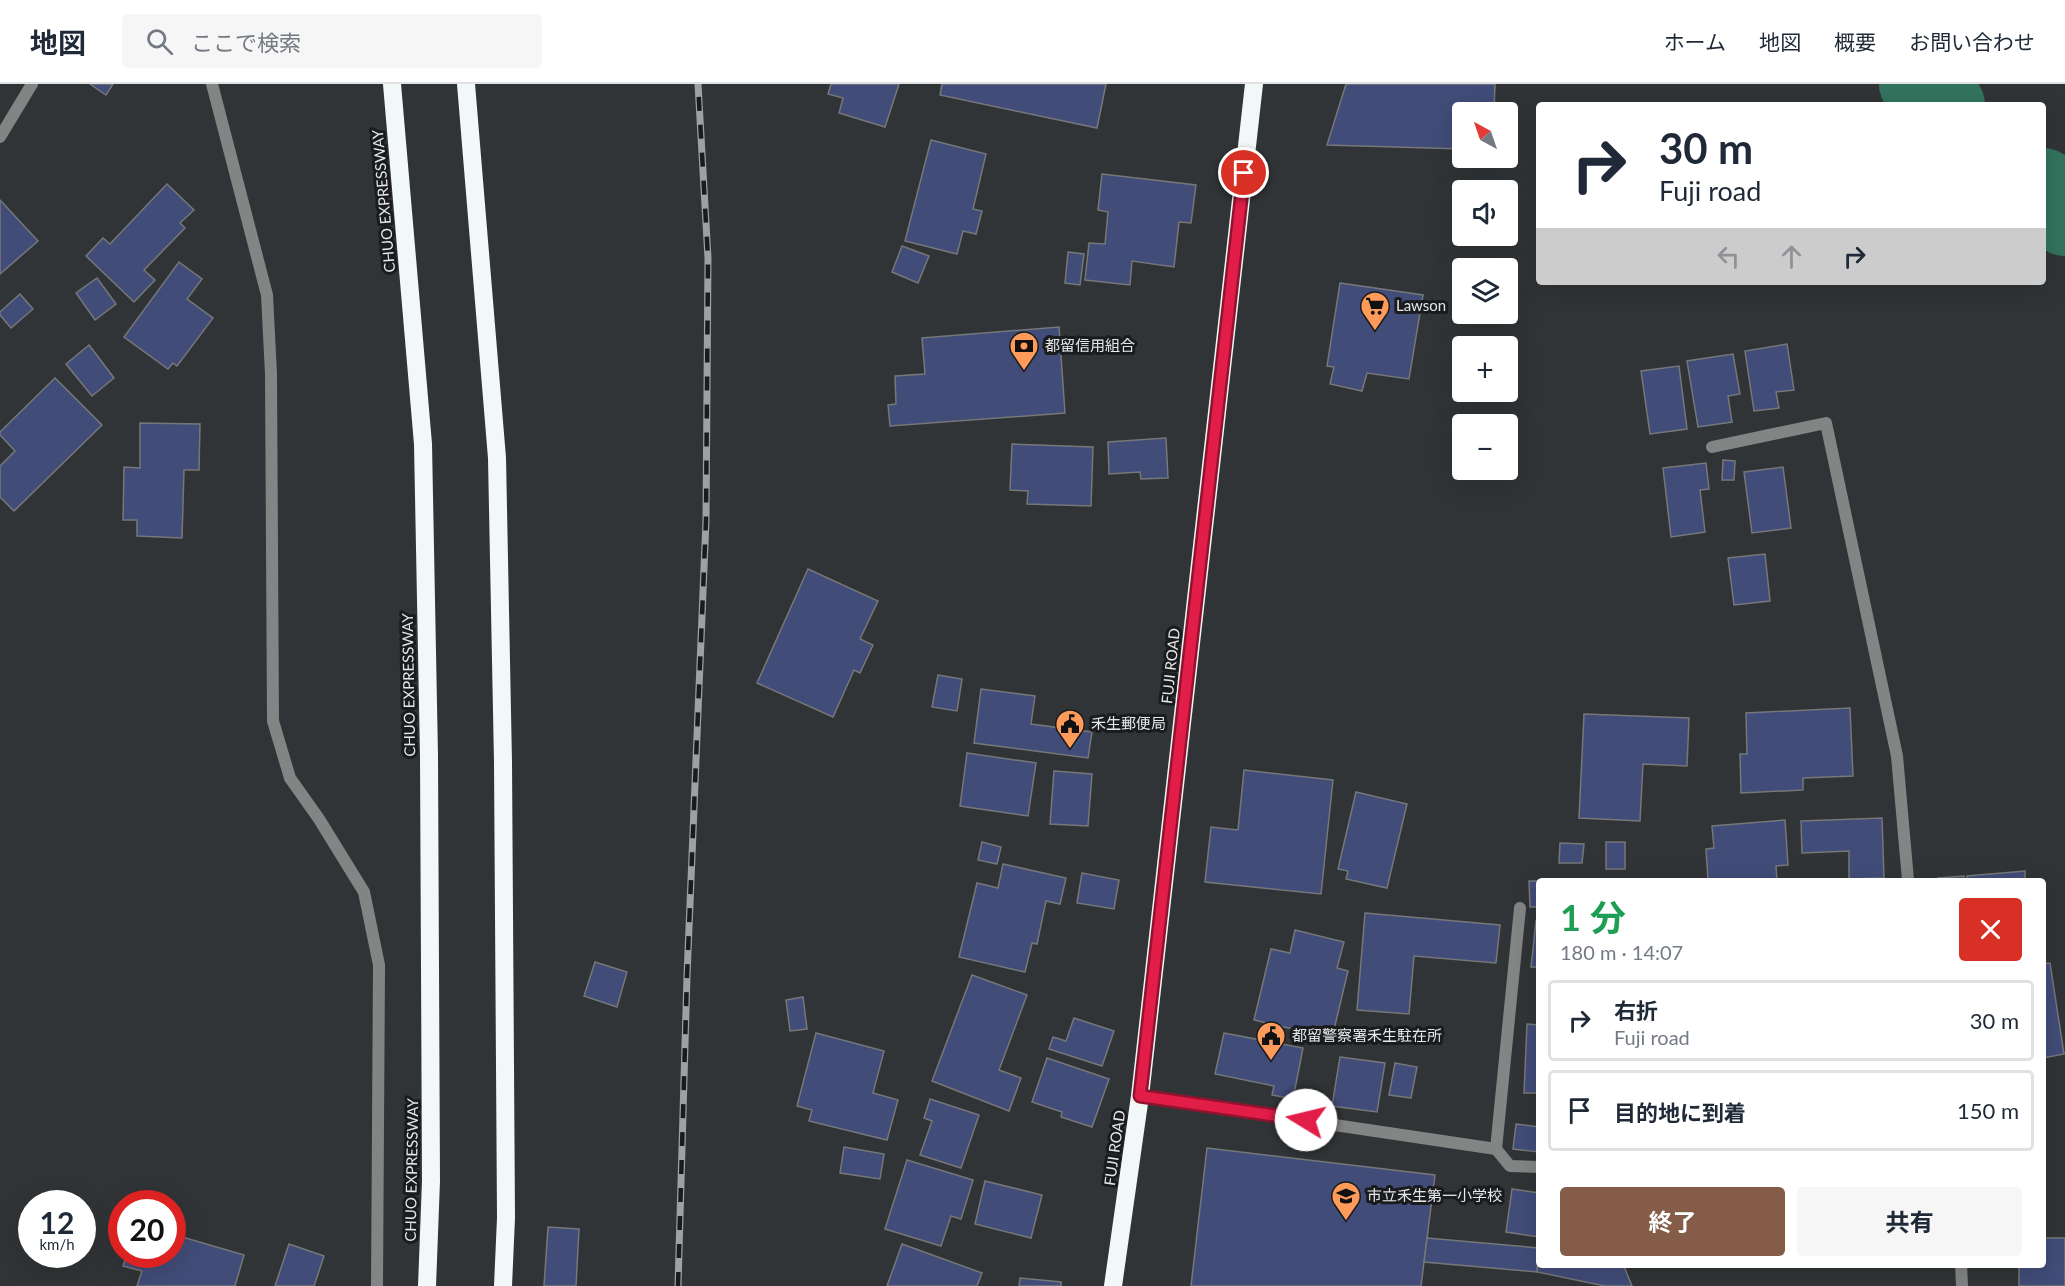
<!DOCTYPE html>
<html lang="ja">
<meta charset="utf-8">
<style>
body{margin:0;font-family:Lato,"Noto Sans JP",sans-serif;background:#f6f6f7;color:#1f2937;height:100vh;display:flex;flex-direction:column;font-size:22px;white-space:nowrap}
*{box-sizing:border-box;margin:0}
p{font-size:20px;color:#747a83}
.icon{flex:none;width:33px;height:33px;fill:none;stroke:currentColor;stroke-width:2;stroke-linecap:round;stroke-linejoin:round}
.map{position:relative;flex:1;overflow:hidden}
.sheet{position:absolute;left:1536px;top:794px;width:510px;height:390px;display:flex;flex-direction:column;background:#fff;border-radius:6px;box-shadow:0 6px 24px #0002}
.sheet>*{flex:none}
.top-card{position:absolute;left:1536px;top:18px;width:510px;height:183px;border-radius:6px;box-shadow:0 6px 24px #0002;background:#fff;color:#1f2937;overflow:hidden}
.needle{width:39px;rotate:320deg}
.controls{position:absolute;left:1452px;top:18px;display:grid;gap:12px}
.controls a{display:grid;place-items:center;width:66px;height:66px;border-radius:6px;background:#fff;box-shadow:0 6px 24px #0002;font-size:30px}
.speed{position:absolute;left:18px;top:1106px;display:flex;gap:12px;font-size:30px;font-weight:700;text-align:center}
.speed>*{display:grid;place-content:center;width:78px;height:78px;border-radius:50%;background:#fff;box-shadow:0 6px 24px #0002;line-height:1}
.speed small{font-size:15px;font-weight:400}
.speed .limit{border:9px solid #d22;background:#fff;color:#111}
.pin{position:absolute;display:grid;place-items:center;width:51px;height:51px;color:#fff;margin:-26px;border:3px solid #fff;border-radius:50%;box-shadow:0 2px 6px #0007}
.me{position:absolute;width:66px;margin:-33px;rotate:279deg;stroke-linejoin:round;filter:drop-shadow(0 0 4px #0008)}
.turn{display:flex;align-items:center;gap:21px;height:126px;padding:0 24px;font-size:27px}
.turn .icon{width:78px;height:78px;stroke-width:2.5}
.turn b{display:block;font-size:42px;line-height:51px}
.lanes{display:flex;align-items:center;height:57px;padding:0 24px;background:#0003;justify-content:center;gap:30px;direction:ltr}
.lanes .off{opacity:.35}
.round{display:grid;place-items:center;flex:none;width:63px;height:63px;border-radius:6px;background:#f6f6f7}
.head{display:flex;align-items:center;justify-content:space-between;height:102px;padding:0 24px}
h1{font-size:36px;font-weight:700;line-height:45px;color:#1e9e55}
.action{display:flex;gap:12px;margin-top:auto;padding:12px 24px}
.action a{flex:1;height:69px;border-radius:6px;background:#845c47;color:#fff;font-size:24px;font-weight:700;line-height:69px;text-align:center}
.action a+a{background:#f6f6f7;color:#1f2937}
ul{padding:0;list-style:none}
li{display:flex;align-items:center;gap:18px;height:81px;margin:0 12px 9px;padding:0 12px;border:3px solid #e0e1e3;border-radius:6px}
li div{flex:1}
li b{display:block;font-size:22px}
li em{font-style:normal}
header{display:flex;align-items:center;gap:36px;box-sizing:border-box;height:84px;padding:0 30px;background:#fff;border-bottom:2px solid #e0e1e3}
header strong{font-size:28px}
nav{display:flex;gap:33px;margin-inline-start:auto;font-size:21px}
.search{width:420px;height:54px;background:#f6f6f7;display:flex;align-items:center;gap:15px;box-sizing:border-box;padding:0 21px;border-radius:6px;color:#747a83;font-size:22px}
.map>svg:first-child{display:block}
.lines{fill:none;stroke-linecap:round;stroke-linejoin:round}
.river{stroke:#33735d;stroke-width:74}
.building{fill:#414c78;stroke:#767779;stroke-width:1.5}
.lane{stroke:#838585;stroke-width:12}
.street{stroke:#838585;stroke-width:12}
.highway{stroke:#f2f7f7;stroke-width:18}
.rail-casing{stroke:#9ea1a2;stroke-width:7}
.rail{stroke:#1a1b1c;stroke-width:4.5;stroke-dasharray:14;stroke-linecap:butt}
.route-casing{stroke:#92132f;stroke-width:15}
.route{stroke:#e11d48;stroke-width:10}
.labels{text-anchor:middle;stroke-width:6;stroke-linejoin:round;paint-order:stroke}
.street-label{font-size:15px;fill:#e5e7e8;stroke:#1a1b1c}
.poi-label{font-size:15px;fill:#e5e7e8;stroke:#1a1b1c;text-anchor:start}
</style>
<header>
<strong>地図</strong>
<div class="search"><svg class="icon" aria-label="search" viewBox="0 0 24 24"><circle cx="10" cy="10" r="6"/><path d="M15 15l6 6"/></svg>ここで検索</div>
<nav><a>ホーム</a><a>地図</a><a>概要</a><a>お問い合わせ</a></nav>
</header>
<div class="map">
<svg width="2065" height="1202" viewBox="0 0 2065 1202">
<rect width="100%" height="100%" fill="#313436"/>
<g class="lines">
<g class="river">
<polyline points="1916,0 1948,21"/>
<polyline points="2043,101 2065,135"/>
</g>
</g>
<g class="building">
<polygon points="90,0 113,0 106,11"/>
<polygon points="831,0 899,0 885,43 839,29 843,14 828,10"/>
<polygon points="942,0 1106,0 1097,44 940,11"/>
<polygon points="1346,0 1495,0 1494,28 1462,28 1462,65 1327,61"/>
<polygon points="931,56 986,70 973,125 982,127 976,150 963,147 957,170 905,157"/>
<polygon points="1102,90 1196,101 1191,139 1179,138 1174,183 1132,177 1130,201 1085,196 1089,159 1105,160 1108,128 1098,126"/>
<polygon points="167,100 194,126 180,139 185,144 144,186 155,196 134,218 86,172 103,154 110,160"/>
<polygon points="0,116 38,157 0,190"/>
<polygon points="902,162 929,172 918,199 892,188"/>
<polygon points="1068,168 1084,170 1080,201 1065,199"/>
<polygon points="179,178 202,195 187,215 213,234 177,282 173,279 168,285 124,253"/>
<polygon points="97,194 116,220 95,236 76,209"/>
<polygon points="1340,199 1423,211 1409,295 1367,289 1362,307 1330,300 1334,283 1327,282"/>
<polygon points="20,210 33,225 11,244 0,231 0,228"/>
<polygon points="1059,243 1065,329 890,342 888,321 896,320 895,292 925,290 922,254"/>
<polygon points="1787,260 1794,306 1776,308 1779,324 1754,327 1745,267"/>
<polygon points="89,261 114,294 92,312 66,280"/>
<polygon points="1733,270 1740,310 1728,312 1732,338 1698,343 1687,277"/>
<polygon points="1679,282 1687,345 1650,350 1641,287"/>
<polygon points="55,294 102,341 14,427 0,413 0,382 15,367 0,351 0,348"/>
<polygon points="140,339 200,340 199,386 184,386 182,454 137,452 137,436 123,436 124,383 140,384"/>
<polygon points="1166,354 1168,394 1141,395 1140,388 1109,390 1108,358"/>
<polygon points="1012,360 1093,363 1091,422 1027,420 1028,407 1010,406"/>
<polygon points="1723,376 1735,377 1734,396 1722,396"/>
<polygon points="1706,379 1709,405 1700,406 1705,448 1671,453 1663,384"/>
<polygon points="1783,383 1791,444 1752,449 1744,388"/>
<polygon points="1765,470 1770,517 1734,521 1728,474"/>
<polygon points="808,485 878,517 860,555 873,561 860,589 854,586 833,633 757,599"/>
<polygon points="938,591 962,595 957,627 932,623"/>
<polygon points="981,605 1035,612 1031,640 1092,648 1088,674 974,659"/>
<polygon points="1850,624 1853,692 1803,694 1803,706 1741,709 1740,670 1747,670 1746,629"/>
<polygon points="1584,630 1689,634 1687,682 1643,680 1640,737 1579,734"/>
<polygon points="967,669 1036,679 1028,732 960,722"/>
<polygon points="1244,686 1333,696 1321,810 1205,798 1211,743 1238,746"/>
<polygon points="1054,687 1092,690 1088,742 1050,740"/>
<polygon points="1356,708 1407,720 1387,804 1346,795 1348,787 1338,785"/>
<polygon points="1882,734 1884,794 1849,795 1849,767 1802,769 1801,737"/>
<polygon points="1785,736 1788,781 1776,782 1777,796 1708,796 1706,765 1714,764 1712,742"/>
<polygon points="982,758 1001,763 997,780 978,776"/>
<rect x="1606" y="758" width="19" height="27"/>
<polygon points="1560,759 1584,760 1582,779 1559,779"/>
<polygon points="1003,780 1066,794 1060,820 1046,817 1037,860 1032,859 1025,888 959,873 977,799 998,804"/>
<polygon points="2025,787 2025,796 1967,796 1967,792"/>
<polygon points="1082,789 1119,796 1114,825 1077,819"/>
<polygon points="1964,792 1964,796 1938,796 1938,794"/>
<polygon points="1529,797 1539,797 1539,823 1530,823"/>
<polygon points="1365,829 1500,841 1496,879 1414,872 1409,930 1357,926"/>
<polygon points="1536,837 1539,837 1539,883 1531,883"/>
<polygon points="1295,846 1344,858 1337,884 1348,887 1332,954 1254,936 1271,865 1290,869"/>
<polygon points="595,878 627,888 617,923 584,912"/>
<polygon points="2050,879 2064,970 2043,974 2043,880"/>
<polygon points="972,891 1027,911 999,986 1021,994 1009,1027 932,997"/>
<polygon points="803,913 807,945 790,947 786,916"/>
<polygon points="1074,934 1114,947 1102,982 1049,965 1053,953 1066,957"/>
<polygon points="1527,940 1539,941 1539,1009 1524,1009"/>
<polygon points="816,949 884,967 873,1009 898,1016 887,1056 809,1037 812,1026 797,1022"/>
<polygon points="1224,949 1303,964 1293,1015 1272,1011 1274,1002 1215,990"/>
<polygon points="1340,973 1385,979 1377,1028 1332,1022"/>
<polygon points="1047,974 1109,995 1092,1043 1061,1033 1062,1028 1032,1018"/>
<polygon points="1395,979 1417,983 1411,1014 1389,1011"/>
<polygon points="930,1015 979,1031 961,1084 920,1071 932,1037 924,1034"/>
<polygon points="1516,1040 1539,1043 1539,1068 1513,1065"/>
<polygon points="844,1063 884,1070 880,1095 840,1089"/>
<polygon points="1207,1064 1435,1091 1421,1202 1191,1202"/>
<polygon points="907,1076 973,1096 961,1135 951,1132 941,1162 885,1145"/>
<polygon points="985,1097 1042,1111 1031,1154 975,1140"/>
<polygon points="1512,1105 1539,1109 1539,1153 1506,1148"/>
<polygon points="120,1124 122,1124 122,1160 119,1159 121,1150 113,1147"/>
<polygon points="548,1143 579,1145 576,1202 544,1202"/>
<polygon points="172,1150 244,1171 235,1202 137,1202 142,1187 123,1182 127,1170 172,1170"/>
<polygon points="1427,1154 1539,1164 1537,1188 1424,1178"/>
<polygon points="2043,1154 2065,1154 2065,1202 2019,1202 2019,1180 2043,1180"/>
<polygon points="289,1160 324,1172 314,1202 275,1202"/>
<polygon points="902,1160 982,1189 977,1202 887,1202"/>
<polygon points="1539,1164 1539,1180 1623,1180 1632,1202 1605,1202 1537,1188"/>
<polygon points="1020,1194 1061,1198 1061,1202 1019,1202"/>
</g>
<g class="lines">
<g class="lane">
<polyline points="1140,1012 1496,1065 1520,824"/>
<polyline points="1496,1065 1510,1082 1539,1083"/>
</g>
<g class="street">
<polyline points="212,0 267,211 271,290 273,637 290,694 319,735 364,808 379,881 377,1202"/>
<polyline points="0,53 32,0"/>
<polyline points="1712,363 1826,339 1897,672 1908,796"/>
<polyline points="1961,1180 1962,1202"/>
</g>
<g class="highway">
<polyline points="392,0 423,360 429,672 431,1097 427,1202"/>
<polyline points="466,0 497,374 503,678 506,1134 503,1202"/>
<polyline points="1113,1202 1140,1012 1254,0"/>
</g>
<g class="rail-casing">
<polyline id="rail" points="678,1202 687,892 706,436 708,174 698,0"/>
</g>
<use href="#rail" class="rail"/>
</g>
<g class="lines">
<g class="route-casing">
<polyline id="route" points="1244,89 1140,1012 1306,1036"/>
</g>
<use href="#route" class="route"/>
</g>
<defs>
<g id="supermarket-pin" transform="scale(1.5)"><path d="M0 17L-7.5 6A9.5 9.5 0 1 1 7.5 6Z" fill="#ff9b5a" stroke="#1a1b1c"/><path d="M-6-5.5h2.5l.6 2H6L4.5 2H-2.5L-4.4-4H-6ZM-1.5 3.2a1.3 1.3 0 1 0 .1 0ZM3 3.2a1.3 1.3 0 1 0 .1 0Z" fill="#111"/></g>
<g id="bank-pin" transform="scale(1.5)"><path d="M0 17L-7.5 6A9.5 9.5 0 1 1 7.5 6Z" fill="#ff9b5a" stroke="#1a1b1c"/><path d="M-6-4H6V4H-6ZM0-2.3a2.3 2.3 0 1 0 0 4.6a2.3 2.3 0 1 0 0-4.6Z" fill="#111"/></g>
<g id="civic-pin" transform="scale(1.5)"><path d="M0 17L-7.5 6A9.5 9.5 0 1 1 7.5 6Z" fill="#ff9b5a" stroke="#1a1b1c"/><path d="M-.6-6.5H3V-4.5H.6V-3L4-1V1h2V6H-6V1h2V-1L-.6-3ZM-1.2 2.5V6h2.4V2.5Z" fill="#111"/></g>
<g id="school-pin" transform="scale(1.5)"><path d="M0 17L-7.5 6A9.5 9.5 0 1 1 7.5 6Z" fill="#ff9b5a" stroke="#1a1b1c"/><path d="M0-5L7-2L0 1L-7-2ZM-4 1L0 2.5L4 1V4Q0 6-4 4Z" fill="#111"/></g>
</defs>
<g fill-rule="evenodd">
<use href="#supermarket-pin" x="1375" y="222"/>
<use href="#bank-pin" x="1024" y="262"/>
<use href="#civic-pin" x="1070" y="640"/>
<use href="#civic-pin" x="1271" y="952"/>
<use href="#school-pin" x="1346" y="1112"/>
</g>
<g class="labels">
<g class="street-label">
<text transform="translate(384 117) rotate(-95)" y="5">CHUO EXPRESSWAY</text>
<text transform="translate(1171 582) rotate(-84)" y="5">FUJI ROAD</text>
<text transform="translate(409 601) rotate(-91)" y="5">CHUO EXPRESSWAY</text>
<text transform="translate(1115 1064) rotate(-82)" y="5">FUJI ROAD</text>
<text transform="translate(412 1086) rotate(-89)" y="5">CHUO EXPRESSWAY</text>
</g>
<g class="poi-label">
<text x="1396" y="227">Lawson</text>
<text x="1045" y="267">都留信用組合</text>
<text x="1091" y="645">禾生郵便局</text>
<text x="1292" y="957">都留警察署禾生駐在所</text>
<text x="1367" y="1117">市立禾生第一小学校</text>
</g>
</g>
</svg>
<div class="controls">
<a><svg class="needle" viewBox="-14 -14 28 28"><path d="M0-13l5 13h-10z" fill="#e53935"/><path d="M0 13l5-13h-10z" fill="#747a83"/></svg></a>
<a><svg class="icon" aria-label="sound" viewBox="0 0 24 24"><path d="M4 9h4l5-4v14l-5-4H4zM17 9q2 3 0 6"/></svg></a>
<a><svg class="icon" aria-label="layers" viewBox="0 0 24 24"><path d="M12 4l9 5-9 5-9-5zM3 14l9 5 9-5"/></svg></a>
<a>+</a>
<a>−</a>
</div>
<div class="speed"><div>12<small>km/h</small></div><div class="limit">20</div></div>
<div class="pin" style="left:1244px;top:89px;background:#d93025"><svg class="icon" aria-label="arrive" viewBox="0 0 24 24"><path d="M6 21V4h12l-3 4 3 4H6"/></svg></div>
<svg class="me" style="left:1306px;top:1036px" viewBox="-20 -20 40 40"><circle r="19" fill="#fff"/><path d="M0-13L10 11 0 6-10 11z" fill="#e11d48"/></svg>
<div class="top-card">
<div class="turn"><svg class="icon" aria-label="right" viewBox="0 0 24 24"><path d="M7 20v-9h11M14 6l5 5-5 5"/></svg><div><b>30 m</b>Fuji road</div></div>
<div class="lanes"><svg class="icon off" aria-label="left" viewBox="0 0 24 24"><path d="M17 20v-9H6M10 6l-5 5 5 5"/></svg><svg class="icon off" aria-label="ahead" viewBox="0 0 24 24"><path d="M12 20V5M6 11l6-6 6 6"/></svg><svg class="icon" aria-label="right" viewBox="0 0 24 24"><path d="M7 20v-9h11M14 6l5 5-5 5"/></svg></div>
</div>
<section class="sheet">
<div class="head"><div><h1>1 分</h1><p>180 m · 14:07</p></div><a class="round" style="background:#d93025;color:#fff"><svg class="icon" aria-label="close" viewBox="0 0 24 24"><path d="M6 6l12 12M18 6L6 18"/></svg></a></div>
<ul>
<li><svg class="icon" aria-label="right" viewBox="0 0 24 24"><path d="M7 20v-9h11M14 6l5 5-5 5"/></svg><div><b>右折</b><p>Fuji road</p></div><em>30 m</em></li>
<li><svg class="icon" aria-label="arrive" viewBox="0 0 24 24"><path d="M6 21V4h12l-3 4 3 4H6"/></svg><div><b>目的地に到着</b></div><em>150 m</em></li>
</ul>
<div class="action"><a>終了</a><a>共有</a></div>
</section>
</div>
